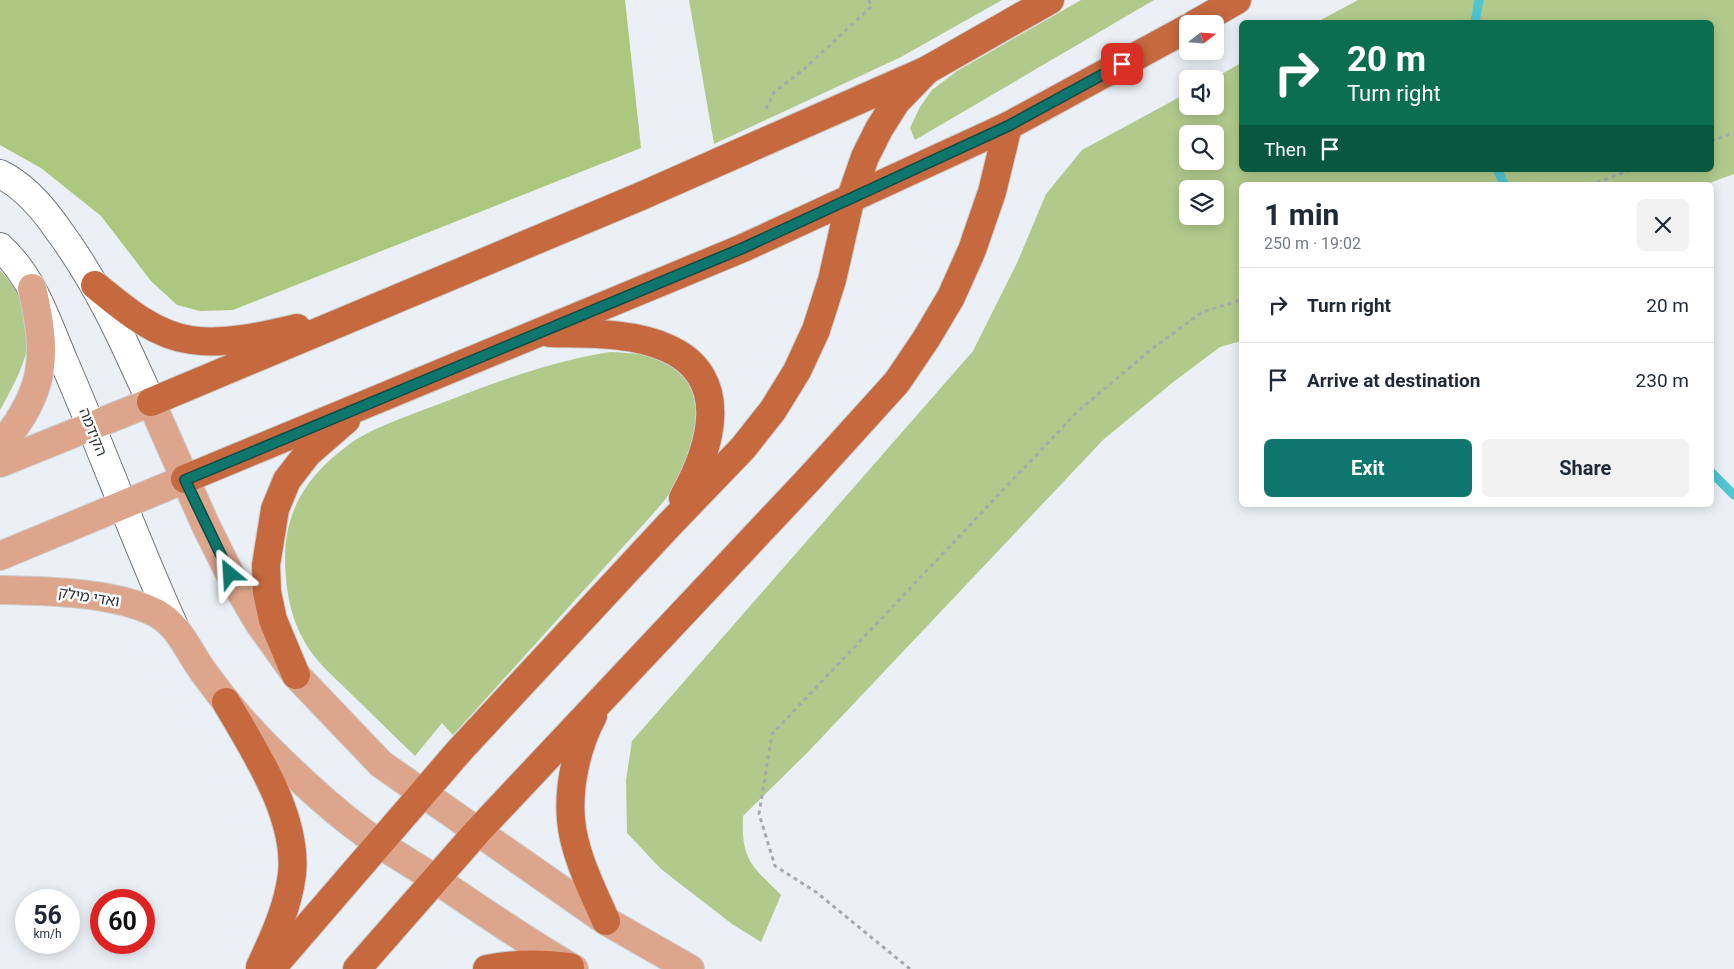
<!DOCTYPE html>
<meta charset="utf-8">
<style>
body{margin:0;font-family:Roboto,"Noto Sans Hebrew",sans-serif;background:#f2f2f3;color:#1f2937;height:100vh;display:flex;flex-direction:column;font-size:19px;white-space:nowrap}
*{box-sizing:border-box;margin:0}
p{font-size:16px;color:#747a83}
.icon{flex:none;width:28px;height:28px;fill:none;stroke:currentColor;stroke-width:2;stroke-linecap:round;stroke-linejoin:round}
.map{position:relative;flex:1;overflow:hidden}
.drawer{position:absolute;left:1239px;top:182px;width:475px;height:325px;display:flex;flex-direction:column;background:#fff;border-radius:8px;box-shadow:0 2px 12px #0003}
.drawer>*{flex:none}
.hud{position:absolute;left:1239px;top:20px;width:475px;height:152px;border-radius:8px;box-shadow:0 2px 12px #0003;background:#0b6e4f;color:#fff;overflow:hidden}
.needle{width:32px;rotate:73deg}
.buttons{position:absolute;left:1179px;top:15px;display:grid;gap:10px}
.buttons a{display:grid;place-items:center;width:45px;height:45px;border-radius:8px;background:#fff;box-shadow:0 2px 12px #0003;font-size:25px}
.speed{position:absolute;left:15px;top:889px;display:flex;gap:10px;font-size:25px;font-weight:700;text-align:center}
.speed>*{display:grid;place-content:center;width:65px;height:65px;border-radius:50%;background:#fff;box-shadow:0 2px 12px #0003;line-height:1}
.speed small{font-size:12px;font-weight:400}
.speed .limit{border:8px solid #d22;background:#fff;color:#111}
.pin{position:absolute;display:grid;place-items:center;width:42px;height:42px;color:#fff;margin:-21px;border-radius:10px;box-shadow:0 2px 8px #0006}
.me{position:absolute;width:55px;margin:-28px;rotate:333deg;stroke-linejoin:round;filter:drop-shadow(0 0 4px #0008)}
.turn{display:flex;align-items:center;gap:18px;height:105px;padding:0 25px;font-size:22px}
.turn .icon{width:65px;height:65px;stroke-width:2.5}
.turn b{display:block;font-size:35px;line-height:42px}
.then{display:flex;align-items:center;height:48px;padding:0 25px;background:#0003;gap:10px;font-size:19px}
.round{display:grid;place-items:center;flex:none;width:52px;height:52px;border-radius:8px;background:#f2f2f3}
.summary{display:flex;align-items:center;justify-content:space-between;height:85px;padding:0 25px}
h1{font-size:30px;font-weight:700;line-height:38px}
.button{display:flex;gap:10px;margin-top:auto;padding:10px 25px}
.button a{flex:1;height:58px;border-radius:8px;background:#0f766e;color:#fff;font-size:20px;font-weight:700;line-height:58px;text-align:center}
.button a+a{background:#f2f2f3;color:#1f2937}
ul{padding:0;list-style:none}
li{display:flex;align-items:center;gap:15px;height:75px;padding:0 25px;border-top:1px solid #e0e1e3}
li div{flex:1}
li b{display:block;font-size:19px}
li em{font-style:normal}
.map>svg:first-child{display:block}
.green{fill:#b1ca8c;fill-rule:evenodd}
.forest{fill:#abc87e}
.lines{fill:none;stroke-linecap:round;stroke-linejoin:round}
.stream{stroke:#51c5d0;stroke-width:9}
.minor-casing{stroke:#71777c;stroke-width:30}
.major-casing{stroke:#cdcecf;stroke-width:30}
.highway-casing{stroke:#cdcecf;stroke-width:30}
.path{stroke:#a6aaaf;stroke-width:3;stroke-dasharray:4 4;stroke-linecap:butt}
.minor{stroke:#fff;stroke-width:28}
.major{stroke:#dda58c;stroke-width:28}
.highway{stroke:#c6693f;stroke-width:28}
.route-casing{stroke:#0a4d48;stroke-width:12}
.route{stroke:#0f766e;stroke-width:9}
.labels{text-anchor:middle;stroke-width:5;stroke-linejoin:round;paint-order:stroke}
.street-label{font-size:15px;fill:#303235;stroke:#fbfdfe}
</style>
<div class="map">
<svg width="1734" height="969" viewBox="0 0 1734 969">
<rect width="100%" height="100%" fill="#eaf0f6"/>
<g class="green">
<polygon points="689,0 1002,0 901,57 714,144"/>
<polygon points="1081,0 1154,0 915,140 910,128 920,107 932,90 957,71"/>
<path d="M1358 0H1734V174L1704 185H1241V341L1220 347 1172 383 1103 440 808 752 743 816C741 860 752 866 781 895L761 942 732 924 661 869 627 833 626 780 632 741 973 351 1017 263 1046 194 1082 150 1187 93 1188 106H1215V79H1213L1241 63V170H1711V22H1317ZM1188 134H1215V161H1188ZM1188 189H1215V216H1188Z"/>
<path d="M0 270C46 322 30 356 0 410Z"/>
<path d="M610 352C627 353 646 353 663 360 707 380 700 435 683 472 673 492 656 511 641 527L453 735 442 723 415 756C392 734 370 712 347 690 332 675 313 659 303 639 290 615 286 590 285 563 284 509 308 474 351 443 375 426 419 412 447 401 500 380 554 361 610 352Z"/>
</g>
<polygon class="forest" points="0,0 625,0 641,148 233,310 200,311 177,305 151,281 101,216 41,168 0,145"/>
<g class="lines">
<g class="stream">
<polyline points="1475,22 1479,0"/>
<polyline points="1497,170 1505,185"/>
<polyline points="1711,472 1734,495"/>
</g>
<g class="minor-casing">
<g id="minor">
<path d="M0 174C25 186 44 209 59 231 100 287 123 340 151 402"/>
<path d="M0 247C33 277 47 322 64 362 102 449 134 538 173 624"/>
</g>
</g>
<g class="major-casing">
<g id="major">
<path d="M0 446C46 391 48 356 32 288"/>
<polyline points="0,463 151,402 206,526 230,574 259,623 296,675 381,764 606,921 690,969"/>
<polyline points="0,556 185,479"/>
<path d="M0 590C47 591 114 592 156 613 180 626 189 653 205 674 223 699 244 724 266 746 301 781 339 817 380 844 399 857 419 868 438 881 482 911 527 942 574 969"/>
</g>
</g>
<g class="highway-casing">
<g id="highway">
<polyline points="1195,24 1237,0"/>
<path d="M95 285C123 308 154 335 191 340 225 345 263 336 297 328"/>
<path d="M550 333C588 334 632 332 667 348 734 377 710 450 683 498"/>
<polyline points="151,402 639,197 927,70 1050,0"/>
<polyline points="185,479 743,248 1008,126 1188,28"/>
<polyline points="296,675 273,620 267,592 266,565 275,509 287,480 308,453 346,420"/>
<path d="M226 702C254 750 298 816 292 874 288 907 274 937 260 967"/>
<path d="M593 716C577 745 568 786 571 820 574 854 592 889 606 921"/>
<polyline points="271,969 460,750 668,526 743,448 773,410 797,371 816,330 832,280 851,197 865,157 879,129 896,102 927,70"/>
<polyline points="357,969 477,832 811,477 897,382 926,339 951,297 972,250 992,192 1008,126"/>
<path d="M487 969C516 963 541 963 570 967"/>
</g>
</g>
<g class="path">
<polyline points="766,109 774,92 802,71 872,6 868,0"/>
<polyline points="1711,141 1734,133"/>
<polyline points="1589,185 1631,170"/>
<polyline points="910,969 816,892 775,866 759,814 772,734 1077,412 1148,352 1202,312 1241,300"/>
</g>
<use href="#minor" class="minor"/>
<use href="#major" class="major"/>
<use href="#highway" class="highway"/>
</g>
<g class="lines">
<g class="route-casing">
<polyline id="route" points="230,574 185,480 743,248 1008,126 1122,64"/>
</g>
<use href="#route" class="route"/>
</g>
<g class="labels">
<g class="street-label">
<text transform="translate(93 432) rotate(68)" y="5">הקידמה</text>
<text transform="translate(89 597) rotate(9)" y="5">ואדי מילק</text>
</g>
</g>
</svg>
<div class="buttons">
<a><svg class="needle" viewBox="-14 -14 28 28"><path d="M0-13l5 13h-10z" fill="#e53935"/><path d="M0 13l5-13h-10z" fill="#747a83"/></svg></a>
<a><svg class="icon" aria-label="sound" viewBox="0 0 24 24"><path d="M4 9h4l5-4v14l-5-4H4zM17 9q2 3 0 6"/></svg></a>
<a><svg class="icon" aria-label="search" viewBox="0 0 24 24"><circle cx="10" cy="10" r="6"/><path d="M15 15l6 6"/></svg></a>
<a><svg class="icon" aria-label="layers" viewBox="0 0 24 24"><path d="M12 4l9 5-9 5-9-5zM3 14l9 5 9-5"/></svg></a>
</div>
<div class="speed"><div>56<small>km/h</small></div><div class="limit">60</div></div>
<div class="pin" style="left:1122px;top:64px;background:#d93025"><svg class="icon" aria-label="arrive" viewBox="0 0 24 24"><path d="M6 21V4h12l-3 4 3 4H6"/></svg></div>
<svg class="me" style="left:230px;top:574px" viewBox="-20 -20 40 40"><path d="M0-17L14 15 0 8-14 15z" fill="#0f766e" stroke="#fff" stroke-width="4"/></svg>
<div class="hud">
<div class="turn"><svg class="icon" aria-label="right" viewBox="0 0 24 24"><path d="M7 20v-9h11M14 6l5 5-5 5"/></svg><div><b>20 m</b>Turn right</div></div>
<div class="then">Then<svg class="icon" aria-label="arrive" viewBox="0 0 24 24"><path d="M6 21V4h12l-3 4 3 4H6"/></svg></div>
</div>
<section class="drawer">
<div class="summary"><div><h1>1 min</h1><p>250 m · 19:02</p></div><a class="round"><svg class="icon" aria-label="close" viewBox="0 0 24 24"><path d="M6 6l12 12M18 6L6 18"/></svg></a></div>
<ul>
<li><svg class="icon" aria-label="right" viewBox="0 0 24 24"><path d="M7 20v-9h11M14 6l5 5-5 5"/></svg><div><b>Turn right</b></div><em>20 m</em></li>
<li><svg class="icon" aria-label="arrive" viewBox="0 0 24 24"><path d="M6 21V4h12l-3 4 3 4H6"/></svg><div><b>Arrive at destination</b></div><em>230 m</em></li>
</ul>
<div class="button"><a>Exit</a><a>Share</a></div>
</section>
</div>
